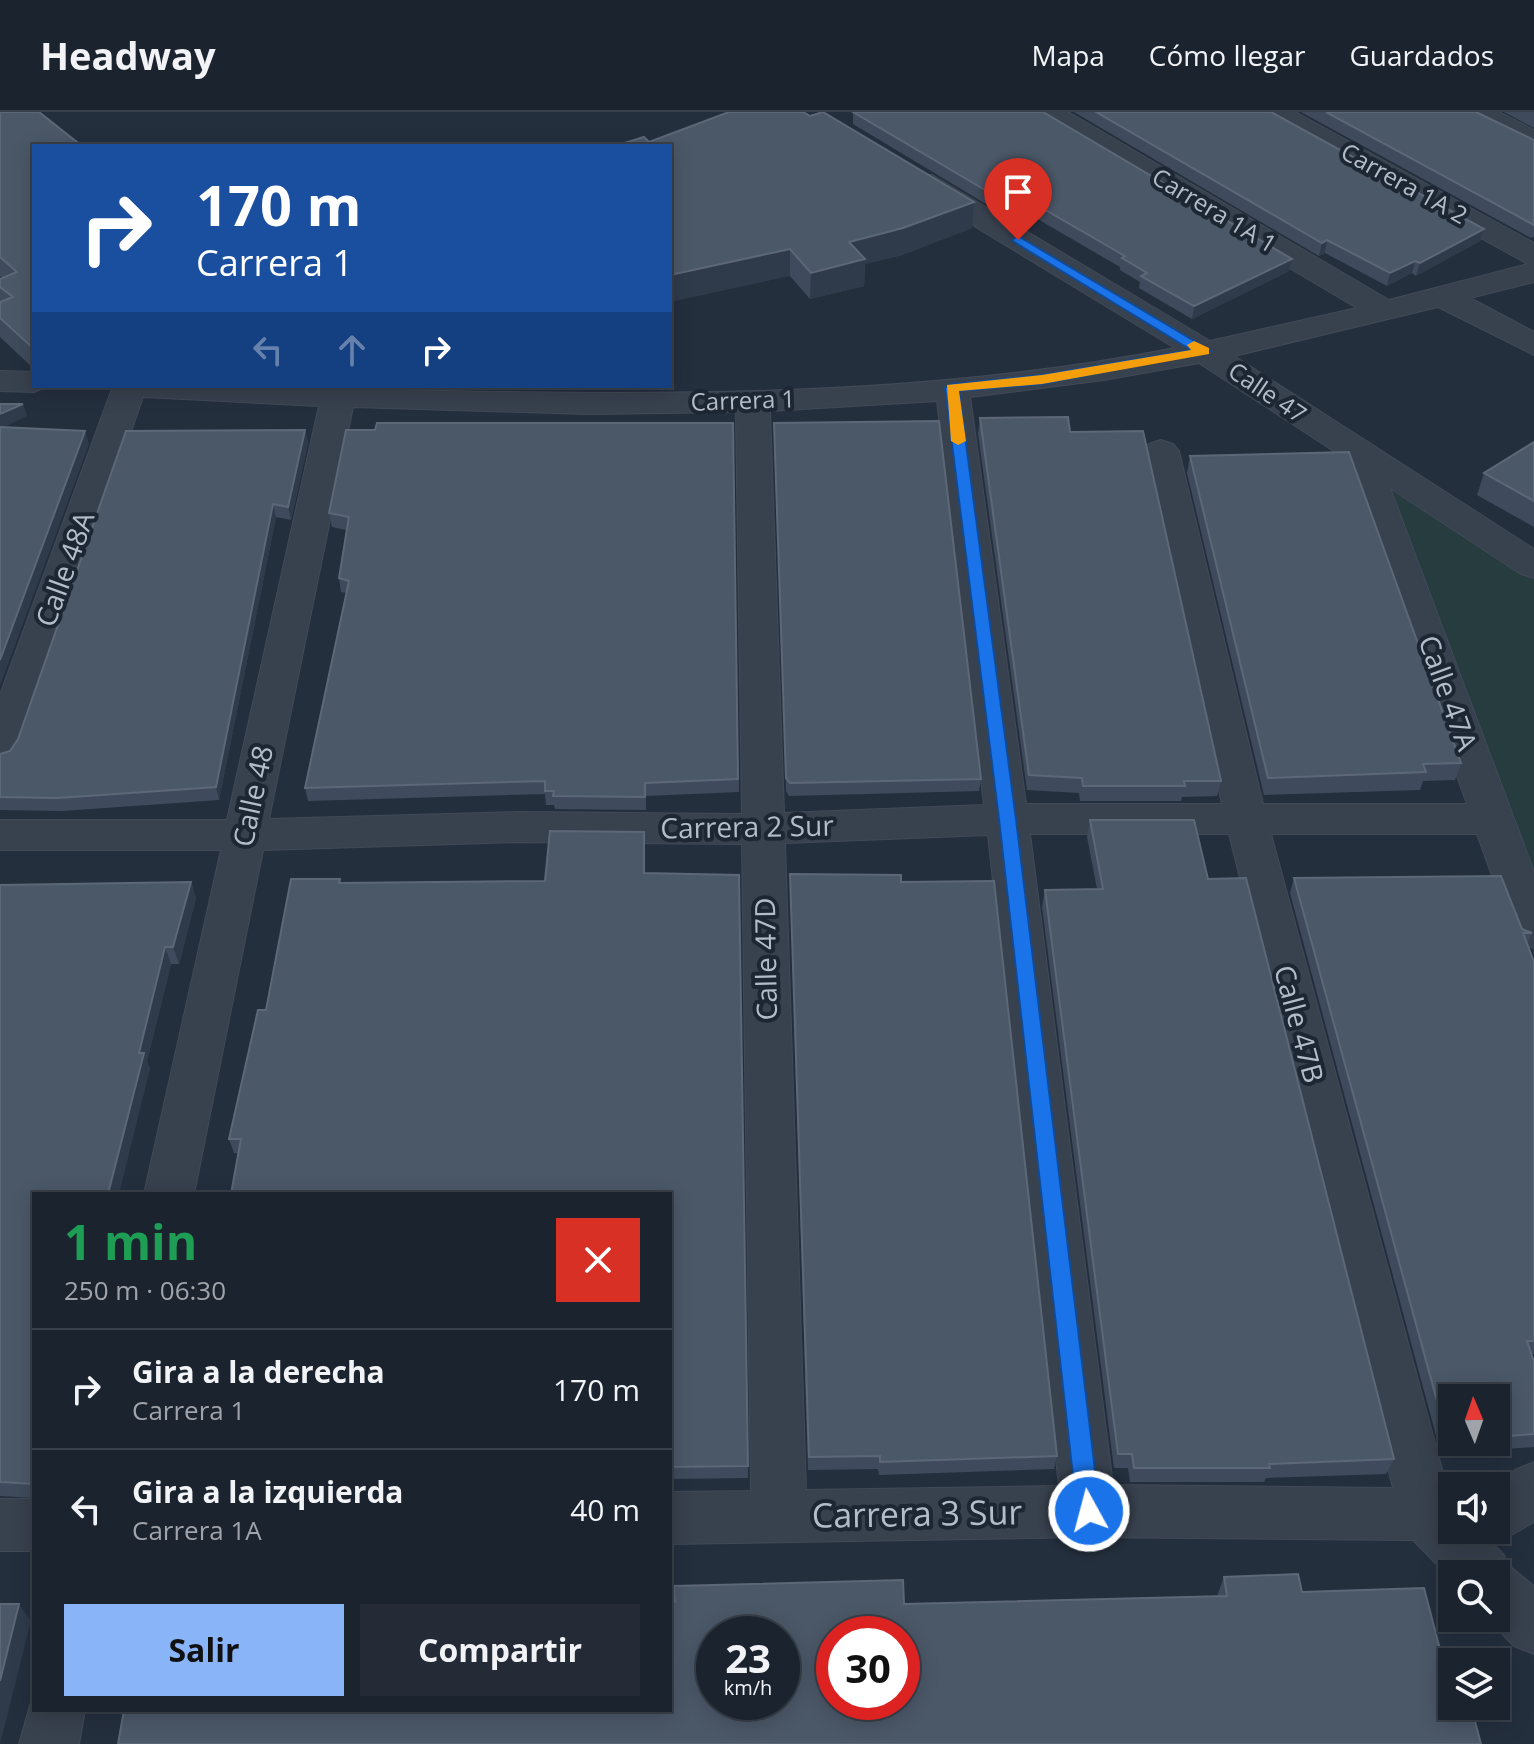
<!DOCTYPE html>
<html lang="es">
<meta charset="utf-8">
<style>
body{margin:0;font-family:"Open Sans",sans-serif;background:#242b36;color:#f1f3f6;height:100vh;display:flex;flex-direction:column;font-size:30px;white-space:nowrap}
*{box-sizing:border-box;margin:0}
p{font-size:26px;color:#a0a4aa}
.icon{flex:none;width:44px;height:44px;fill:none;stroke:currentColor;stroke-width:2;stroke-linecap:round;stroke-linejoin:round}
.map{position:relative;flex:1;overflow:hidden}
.sheet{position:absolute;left:32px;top:1080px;width:640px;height:520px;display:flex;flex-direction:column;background:#1b232e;border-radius:0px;box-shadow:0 4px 20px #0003,0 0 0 2px #39404a}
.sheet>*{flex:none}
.hud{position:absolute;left:32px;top:32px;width:640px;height:244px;border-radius:0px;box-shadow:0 4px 20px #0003,0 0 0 2px #39404a;background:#1a4fa0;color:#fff;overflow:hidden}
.needle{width:52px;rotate:358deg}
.tools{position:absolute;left:1438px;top:1272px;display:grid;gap:16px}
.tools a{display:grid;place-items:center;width:72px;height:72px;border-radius:0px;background:#1b232e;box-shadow:0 4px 20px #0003,0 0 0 2px #39404a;font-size:40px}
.speed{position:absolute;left:696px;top:1504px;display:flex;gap:16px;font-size:40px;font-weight:700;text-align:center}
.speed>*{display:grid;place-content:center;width:104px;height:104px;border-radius:50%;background:#1b232e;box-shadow:0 4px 20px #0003,0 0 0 2px #39404a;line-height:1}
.speed small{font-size:20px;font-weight:400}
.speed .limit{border:12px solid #d22;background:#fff;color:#111}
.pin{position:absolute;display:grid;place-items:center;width:68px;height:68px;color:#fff;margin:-82px -34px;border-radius:50% 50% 50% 0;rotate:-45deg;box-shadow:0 0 8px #0007}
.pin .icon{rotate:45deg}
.me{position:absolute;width:88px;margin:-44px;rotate:353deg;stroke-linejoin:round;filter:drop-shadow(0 0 6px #0008)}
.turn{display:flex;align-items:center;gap:28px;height:168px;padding:0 32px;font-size:36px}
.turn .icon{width:104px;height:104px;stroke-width:2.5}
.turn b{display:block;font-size:56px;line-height:68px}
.lanes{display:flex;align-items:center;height:76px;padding:0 32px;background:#0003;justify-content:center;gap:40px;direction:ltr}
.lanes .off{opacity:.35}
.round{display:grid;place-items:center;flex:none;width:84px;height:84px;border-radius:0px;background:#242b36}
.overview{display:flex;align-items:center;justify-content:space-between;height:136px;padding:0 32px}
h1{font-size:48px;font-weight:700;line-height:60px;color:#1e9e55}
.primary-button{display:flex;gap:16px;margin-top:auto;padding:16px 32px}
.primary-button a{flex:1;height:92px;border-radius:0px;background:#8ab4f8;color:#111;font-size:32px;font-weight:700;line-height:92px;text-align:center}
.primary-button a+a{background:#242b36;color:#f1f3f6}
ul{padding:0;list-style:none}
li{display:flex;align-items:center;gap:24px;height:120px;padding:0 32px;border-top:2px solid #39404a}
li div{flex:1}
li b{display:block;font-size:30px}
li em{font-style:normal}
header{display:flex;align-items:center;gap:48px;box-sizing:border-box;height:112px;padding:0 40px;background:#1b232e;border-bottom:2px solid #39404a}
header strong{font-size:38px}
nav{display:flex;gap:44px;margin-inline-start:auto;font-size:28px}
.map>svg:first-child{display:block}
.green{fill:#263c3f}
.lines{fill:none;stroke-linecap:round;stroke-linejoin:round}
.minor-casing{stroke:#414a57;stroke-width:2}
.minor{fill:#38414e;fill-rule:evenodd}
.wall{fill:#3f4b5c;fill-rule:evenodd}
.shaded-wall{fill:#2f3b4b}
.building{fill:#4b5868;stroke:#5c6777;stroke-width:2;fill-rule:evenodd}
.route{fill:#1a73e8;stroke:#114b97;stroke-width:2}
.slow{fill:#f59e0b}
.labels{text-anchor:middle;stroke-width:8;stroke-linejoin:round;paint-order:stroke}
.far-street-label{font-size:24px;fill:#b4bcc9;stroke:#1d2633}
.street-label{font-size:28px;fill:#b4bcc9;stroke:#1d2633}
.near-street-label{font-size:34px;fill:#b4bcc9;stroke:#1d2633}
</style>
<header>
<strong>Headway</strong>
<nav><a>Mapa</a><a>Cómo llegar</a><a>Guardados</a></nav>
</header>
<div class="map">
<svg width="1534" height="1632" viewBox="0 0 1534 1632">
<rect width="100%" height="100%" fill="#242f3e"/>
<polygon class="green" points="1363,345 1534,457 1534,824"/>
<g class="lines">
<g class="minor-casing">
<g id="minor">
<path d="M1033 0H1068L1389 188 1528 152 1264 6 1260 0H1295L1534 131V170L1470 186 1534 220V243L1438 195 1234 244 1534 437V466L1521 462 1390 376 1534 760V836L1518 831 1512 819 1477 722H1271L1447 1376H1452V1418H1496L1495 1374 1515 1358 1534 1350V1410L1504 1427 1483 1422 1504 1443 1508 1453 1534 1474V1542L1514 1534 1487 1506H1496V1462H1452V1468L1413 1428 1089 1425 670 1432V1380L751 1379 742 732 519 730 263 738 194 1082H144L221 738H0V708H227L319 294 143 285 20 639 14 649 0 653V583L113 274C467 274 826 305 1175 236L910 75 906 69 910 63H932L1210 229 1357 196 1037 6ZM1199 251 1343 345 1467 692H1263L1179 339 1173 332 1161 328 1149 332 1143 339 1222 692H1026L970 285 1104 268ZM937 289 984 693 784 701 770 299ZM353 295 588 302 736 300 742 702 519 700 269 707ZM1030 722H1229L1393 1376 1113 1373ZM988 723 1059 1374 806 1378 785 731Z"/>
<polygon points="1463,0 1499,0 1534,18 1534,39 1467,6"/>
<polygon points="0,259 34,260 34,274 48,274 34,280 0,279"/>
<rect x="0" y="1387" width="34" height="52"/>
<polygon points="34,1580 34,1598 85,1598 79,1632 19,1632"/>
</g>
</g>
<use href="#minor" class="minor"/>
</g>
<g class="wall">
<polygon points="0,0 34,34 34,257 0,225 0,167 3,166 0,164"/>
<polygon points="853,0 1292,147 1289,159 1192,207 1139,176 1140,170 1120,158 1120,155 1022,98 1006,104 853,12"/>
<polygon points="1074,0 1271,0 1484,117 1480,129 1416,164 1412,161 1387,174 1325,141 1319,144"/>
<polygon points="1301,0 1476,0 1534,28 1534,125 1531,126"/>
<polygon points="1504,0 1534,0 1534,16"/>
<polygon points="649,30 972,116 902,143 865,152 864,174 810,187 790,164"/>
<polygon points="980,306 1070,320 1221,669 1217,684 1182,685 1181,689 1080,689 1079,681 1027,678 978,322"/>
<polygon points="733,311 739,680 646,684 646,698 555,697 554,693 546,693 545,682 308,689 305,676 347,481 341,480 339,466 346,418 332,415 329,401"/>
<polygon points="305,318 308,331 291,408 276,405 219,688 62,699 0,698 0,642 10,639"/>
<polygon points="774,324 981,667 979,679 789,684 786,679"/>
<polygon points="1534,330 1534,415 1477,383 1484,361"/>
<polygon points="1190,344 1461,651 1455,668 1423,669 1420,678 1264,683 1187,361"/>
<polygon points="1090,708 1208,767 1394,1347 1386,1362 1266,1366 1264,1370 1130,1370 1128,1356 1114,1356 1042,795 1045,778 1097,777 1087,725"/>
<polygon points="645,734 645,761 739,763 748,1366 670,1367 670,1082 234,1041 229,1027 266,898 340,767 341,771 545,769"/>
<polygon points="790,762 901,770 1057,1344 1054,1357 879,1363 878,1357 808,1358"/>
<path d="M1294 766 1522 817 1532 821 1527 832 1534 850V1242H1531L1534 1250V1335L1441 1342 1290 781ZM1452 1286H1496V1330H1452Z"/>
<polygon points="191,770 196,786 179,852 171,852 147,949 150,957 34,1082 34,1386 0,1384 0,773"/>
<polygon points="1224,1465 1302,1480 124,1598 904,1492 1217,1484"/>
</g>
<g class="shaded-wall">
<polygon points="1023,85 1022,98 1006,104 1007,91"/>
<polygon points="974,90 972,116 902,143 865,152 864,174 810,187 811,161 849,130"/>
<polygon points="1484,117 1480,129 1416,164 1420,151"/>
<polygon points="1327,128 1325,141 1319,144 1322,131"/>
<polygon points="790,137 790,164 670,190 670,163"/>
<polygon points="1292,147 1289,159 1192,207 1194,194"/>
<polygon points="1415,149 1412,161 1387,174 1390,161"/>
<polygon points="23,292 27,304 0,317 0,302"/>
<polygon points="305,318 308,331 291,408 288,395"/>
<polygon points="85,319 89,332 0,574 0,548"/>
<polygon points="273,392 276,405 219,688 216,675"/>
<polygon points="191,770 196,786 179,852 173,835"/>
<polygon points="165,835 171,852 147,949 150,957 119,1082 108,1082 139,941"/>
<polygon points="19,1492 31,1509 0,1632 0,1569"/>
</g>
<g class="building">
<polygon points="0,0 39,0 82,34 34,34 34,237 0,206 0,190 13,185 0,175 0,167 17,160 0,145"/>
<polygon points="729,0 803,0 810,4 823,0 974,90 903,116 849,130 865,147 811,161 790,137 670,163 670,34 615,34 644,25 649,30"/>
<polygon points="853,0 1043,0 1292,147 1194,194 1141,164 1147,161 1122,146 1125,144 1023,85 1007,91"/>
<polygon points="1096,0 1271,0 1484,117 1420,151 1415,149 1390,161 1327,128 1322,131"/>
<polygon points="1326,0 1476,0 1534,28 1534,113"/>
<polygon points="0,292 23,292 0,302"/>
<polygon points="1068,305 1070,320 1143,319 1221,669 1184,669 1185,674 1083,674 1082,666 1029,663 980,306"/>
<polygon points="939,309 981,667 790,671 786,666 774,311"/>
<polygon points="377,311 733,311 738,667 645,671 645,685 553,684 554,679 545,679 545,669 305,676 349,469 339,466 349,405 329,401 346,318 375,318"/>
<polygon points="0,315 85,319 0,548"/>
<polygon points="305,318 288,395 273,392 216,675 58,686 0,685 0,642 10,639 18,627 126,319"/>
<polygon points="1534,330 1534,389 1484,361"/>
<polygon points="1349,340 1461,651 1423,652 1426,660 1268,666 1190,344"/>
<polygon points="1090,708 1194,708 1208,767 1246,766 1394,1347 1269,1352 1270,1356 1134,1356 1132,1342 1118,1342 1045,778 1103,777"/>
<polygon points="550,719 644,720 644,761 739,763 748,1354 670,1355 670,1082 231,1082 241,1027 229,1027 258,898 266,898 291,767 340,767 339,771 545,769"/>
<polygon points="790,762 901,763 901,770 994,769 1057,1344 880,1350 880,1344 809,1345"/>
<polygon points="1501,764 1522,817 1532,821 1523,821 1534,850 1534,1229 1527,1229 1534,1250 1534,1322 1496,1325 1496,1286 1452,1286 1452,1328 1448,1329 1294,766"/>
<polygon points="191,770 173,835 165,835 139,941 144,941 108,1082 34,1082 34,1372 0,1370 0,773"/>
<path d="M1298 1462 1302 1480 1424 1476 1447 1564H1452V1594H1471L1481 1632H118L124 1598H670V1490H675L674 1474 903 1468 904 1492 1227 1484 1224 1465ZM714 1522H782V1590H714ZM834 1522H902V1590H834Z"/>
<polygon points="0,1492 19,1492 0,1569"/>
</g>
<polygon class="route" points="1018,124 1211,239 1042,272 959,279 1016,707 1100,1399 1097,1407 1089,1410 1081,1407 1077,1399 999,707 945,276 952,272 1042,263 1191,238 1014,130 1012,128"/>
<polygon class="slow" points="1194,229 1209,236 1209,242 1042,272 959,279 966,329 958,333 951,329 947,273 1042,263 1191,238 1187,233"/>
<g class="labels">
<g class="far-street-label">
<text transform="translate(1404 72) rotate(29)" y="8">Carrera 1A 2</text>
<text transform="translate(1214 99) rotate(31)" y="8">Carrera 1A 1</text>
<text transform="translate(1267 281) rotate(34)" y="8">Calle 47</text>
<text transform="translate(743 289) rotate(-2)" y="8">Carrera 1</text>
</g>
<g class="street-label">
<text transform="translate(65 457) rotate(-70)" y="10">Calle 48A</text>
<text transform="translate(1448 581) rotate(70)" y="10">Calle 47A</text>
<text transform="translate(253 684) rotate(-78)" y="10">Calle 48</text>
<text transform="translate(747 715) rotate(-1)" y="10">Carrera 2 Sur</text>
<text transform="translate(766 847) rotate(-91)" y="10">Calle 47D</text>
<text transform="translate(1299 912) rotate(75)" y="10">Calle 47B</text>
</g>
<g class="near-street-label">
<text transform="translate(917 1402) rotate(-1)" y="12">Carrera 3 Sur</text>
</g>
</g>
</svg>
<div class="tools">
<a><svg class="needle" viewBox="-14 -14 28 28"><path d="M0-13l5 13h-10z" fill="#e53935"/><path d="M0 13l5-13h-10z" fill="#a0a4aa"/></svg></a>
<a><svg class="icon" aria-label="sound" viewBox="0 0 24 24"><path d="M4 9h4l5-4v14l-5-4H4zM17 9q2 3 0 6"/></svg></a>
<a><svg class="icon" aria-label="search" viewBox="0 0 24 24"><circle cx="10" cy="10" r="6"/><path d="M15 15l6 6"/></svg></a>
<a><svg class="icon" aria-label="layers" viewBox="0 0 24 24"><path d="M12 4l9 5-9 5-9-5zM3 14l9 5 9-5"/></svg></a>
</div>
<div class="speed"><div>23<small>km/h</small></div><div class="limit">30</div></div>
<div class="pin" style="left:1018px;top:128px;background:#d93025"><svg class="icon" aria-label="arrive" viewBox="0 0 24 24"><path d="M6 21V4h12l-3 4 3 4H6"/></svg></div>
<svg class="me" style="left:1089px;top:1399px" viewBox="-20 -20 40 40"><circle r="17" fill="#1a73e8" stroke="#fff" stroke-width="3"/><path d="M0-11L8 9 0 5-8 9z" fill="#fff"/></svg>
<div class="hud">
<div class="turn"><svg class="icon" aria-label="right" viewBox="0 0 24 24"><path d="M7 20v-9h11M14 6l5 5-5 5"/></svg><div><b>170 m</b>Carrera 1</div></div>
<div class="lanes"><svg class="icon off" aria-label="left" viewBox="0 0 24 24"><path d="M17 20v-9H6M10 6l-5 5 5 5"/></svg><svg class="icon off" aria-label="ahead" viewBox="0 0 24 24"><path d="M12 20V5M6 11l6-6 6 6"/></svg><svg class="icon" aria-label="right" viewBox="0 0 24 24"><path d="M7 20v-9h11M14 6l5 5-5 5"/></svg></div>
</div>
<section class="sheet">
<div class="overview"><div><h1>1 min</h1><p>250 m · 06:30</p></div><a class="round" style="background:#d93025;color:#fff"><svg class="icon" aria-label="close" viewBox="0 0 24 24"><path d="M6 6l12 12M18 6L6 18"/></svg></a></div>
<ul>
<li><svg class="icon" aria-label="right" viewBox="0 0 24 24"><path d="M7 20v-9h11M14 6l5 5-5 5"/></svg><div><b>Gira a la derecha</b><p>Carrera 1</p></div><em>170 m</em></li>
<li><svg class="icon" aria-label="left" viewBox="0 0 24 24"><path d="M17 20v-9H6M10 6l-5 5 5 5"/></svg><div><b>Gira a la izquierda</b><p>Carrera 1A</p></div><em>40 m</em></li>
</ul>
<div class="primary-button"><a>Salir</a><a>Compartir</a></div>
</section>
</div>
